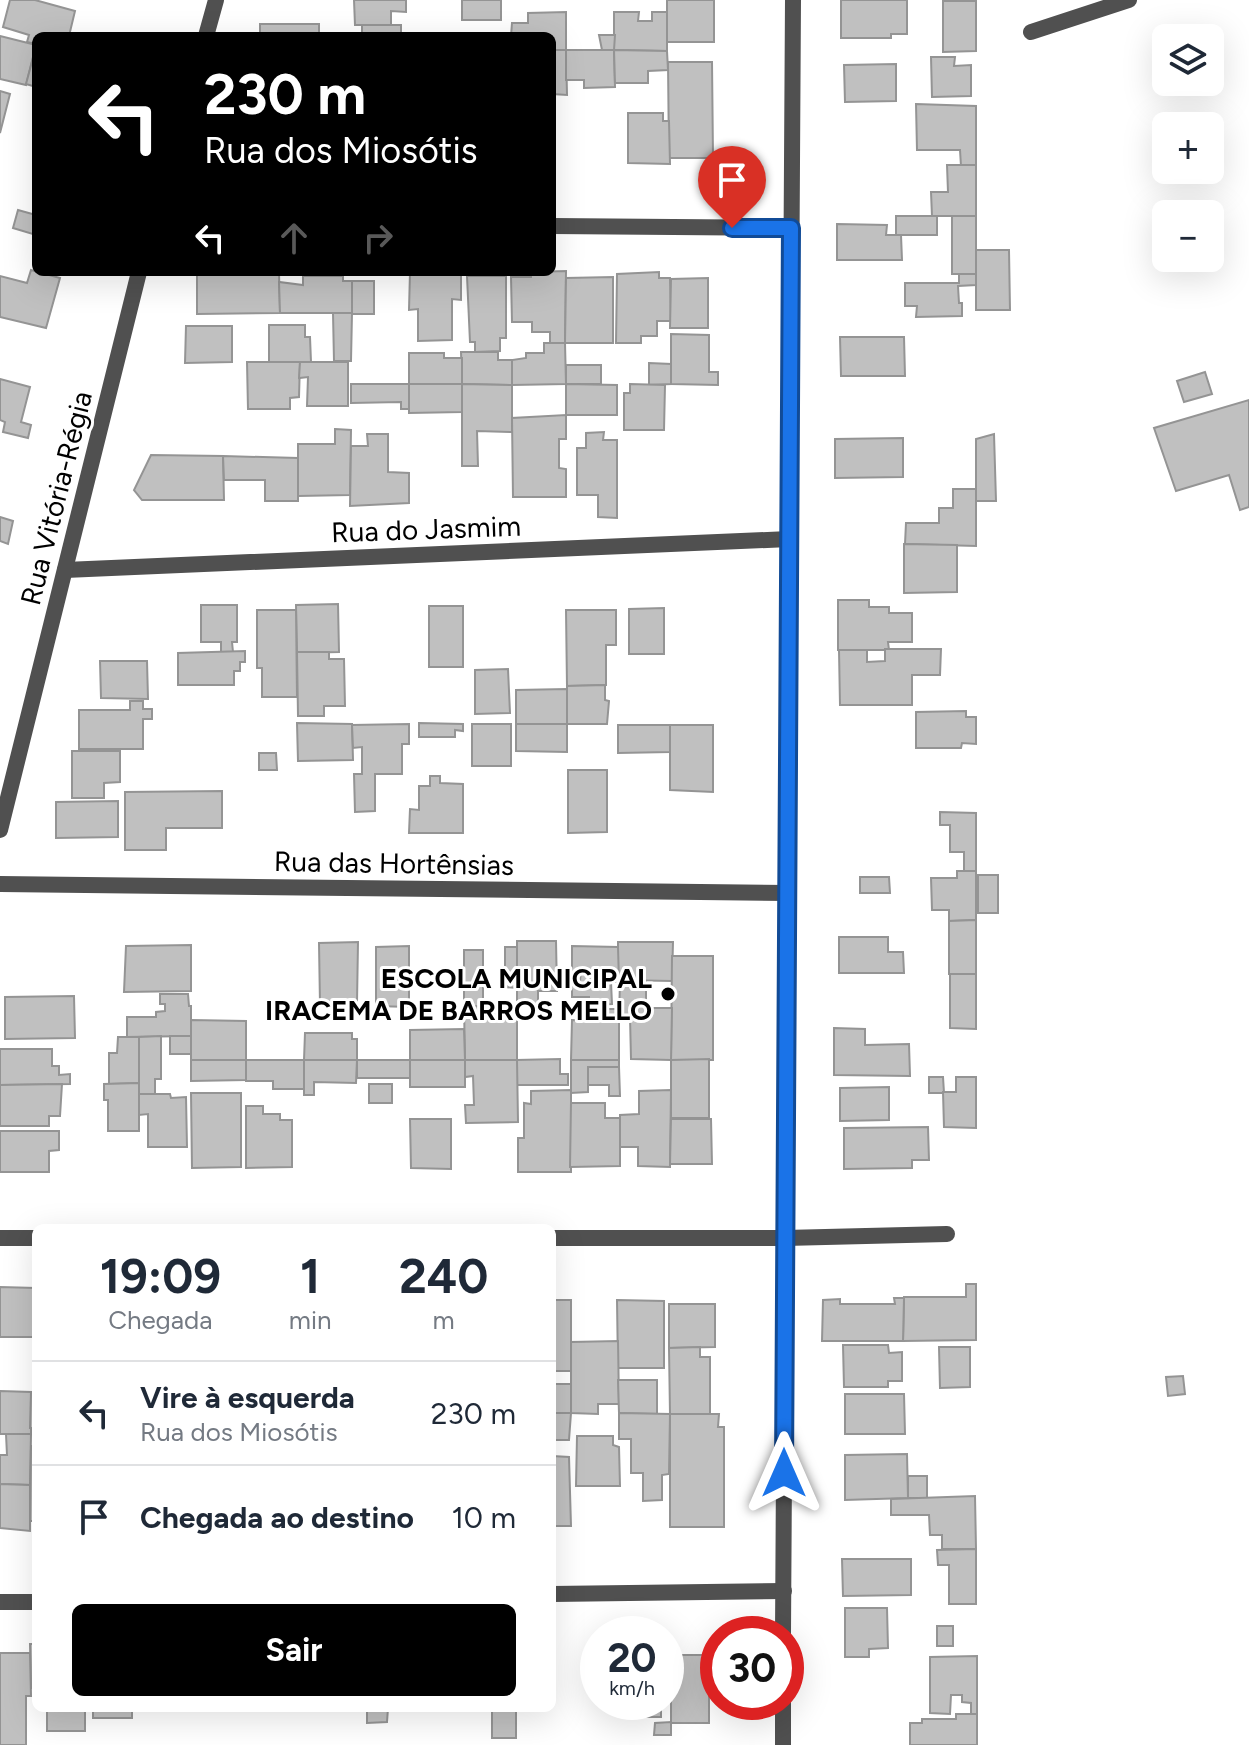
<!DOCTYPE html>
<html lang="pt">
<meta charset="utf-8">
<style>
body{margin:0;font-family:Figtree,sans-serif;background:#f2f2f3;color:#1f2937;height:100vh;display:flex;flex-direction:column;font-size:30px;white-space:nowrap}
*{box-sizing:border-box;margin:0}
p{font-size:26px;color:#747a83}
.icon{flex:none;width:44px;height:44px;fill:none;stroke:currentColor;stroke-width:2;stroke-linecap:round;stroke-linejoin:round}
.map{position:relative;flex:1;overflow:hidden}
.drawer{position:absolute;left:32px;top:1224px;width:524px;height:488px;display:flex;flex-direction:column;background:#fff;border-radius:12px;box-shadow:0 8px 32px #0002}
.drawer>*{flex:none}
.hud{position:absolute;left:32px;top:32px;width:524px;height:244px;border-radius:12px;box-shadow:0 8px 32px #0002;background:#000;color:#fff;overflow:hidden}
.buttons{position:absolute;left:1152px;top:24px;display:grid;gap:16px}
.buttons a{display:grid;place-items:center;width:72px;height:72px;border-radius:12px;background:#fff;box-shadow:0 8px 32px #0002;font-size:40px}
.speed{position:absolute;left:580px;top:1616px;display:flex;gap:16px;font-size:40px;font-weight:700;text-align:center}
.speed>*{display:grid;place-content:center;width:104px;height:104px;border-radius:50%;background:#fff;box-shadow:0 8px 32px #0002;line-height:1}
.speed small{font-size:20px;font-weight:400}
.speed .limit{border:12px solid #d22;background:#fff;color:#111}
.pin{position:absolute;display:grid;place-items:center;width:68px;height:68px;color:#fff;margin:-82px -34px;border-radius:50% 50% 50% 0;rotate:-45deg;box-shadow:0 0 8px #0007}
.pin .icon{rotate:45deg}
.me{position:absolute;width:88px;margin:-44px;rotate:0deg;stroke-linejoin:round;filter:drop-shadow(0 0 6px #0008)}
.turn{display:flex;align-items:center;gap:28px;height:168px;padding:0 40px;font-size:36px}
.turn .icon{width:104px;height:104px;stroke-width:2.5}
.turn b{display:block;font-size:56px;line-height:68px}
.lanes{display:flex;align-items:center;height:76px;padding:0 40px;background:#0003;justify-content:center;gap:40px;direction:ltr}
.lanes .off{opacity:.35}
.eta{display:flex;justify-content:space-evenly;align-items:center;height:136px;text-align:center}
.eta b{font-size:48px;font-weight:700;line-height:56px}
.cta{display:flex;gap:16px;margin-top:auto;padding:16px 40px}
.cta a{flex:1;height:92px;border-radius:12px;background:#000;color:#fff;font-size:32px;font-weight:700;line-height:92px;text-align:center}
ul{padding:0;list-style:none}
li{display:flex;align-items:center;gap:24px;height:104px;padding:0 40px;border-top:2px solid #e0e1e3}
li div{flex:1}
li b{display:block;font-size:30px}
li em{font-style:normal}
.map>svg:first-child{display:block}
.building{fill:#c0c0c0;stroke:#949494;stroke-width:2}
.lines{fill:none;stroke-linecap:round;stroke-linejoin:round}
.street{stroke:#505050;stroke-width:16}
.route-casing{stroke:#114b97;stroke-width:20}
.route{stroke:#1a73e8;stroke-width:14}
.poi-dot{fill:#000;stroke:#fff;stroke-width:3}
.labels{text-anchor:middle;stroke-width:6;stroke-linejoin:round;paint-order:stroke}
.street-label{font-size:28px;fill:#000;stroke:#fff}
.poi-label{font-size:28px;font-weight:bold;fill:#000;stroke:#fff;text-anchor:end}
</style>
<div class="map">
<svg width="1249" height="1745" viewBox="0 0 1249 1745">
<rect width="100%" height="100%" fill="#fff"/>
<g class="building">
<polygon points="10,0 35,0 75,11 69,36 36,36 36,44 27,42 29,35 3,27"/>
<polygon points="354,0 406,0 406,12 391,11 391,25 355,25"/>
<rect x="462" y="0" width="39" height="20"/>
<rect x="667" y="0" width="47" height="42"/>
<polygon points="841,0 907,0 907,34 891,34 891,38 841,38"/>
<polygon points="943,1 976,1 976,51 943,52"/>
<polygon points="566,12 566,50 552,50 552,36 511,36 512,23 528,23 528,13"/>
<polygon points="614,12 639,12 638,21 652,21 652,12 667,12 667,51 614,50"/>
<rect x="260" y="24" width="59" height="12"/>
<rect x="362" y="25" width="39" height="11"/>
<polygon points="599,35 615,35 614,50 602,50"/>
<polygon points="0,36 36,45 26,85 0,79"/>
<polygon points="36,47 36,87 26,84"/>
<polygon points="552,50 566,50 567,95 552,94"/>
<polygon points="566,50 614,50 615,87 584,88 584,80 566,80"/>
<polygon points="614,50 667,51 668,70 648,71 648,83 615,83"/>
<polygon points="931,57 955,57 954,66 971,65 971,96 932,97"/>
<polygon points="668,62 712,62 713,158 669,158"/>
<polygon points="896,64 896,101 845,102 844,65"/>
<polygon points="0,91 10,94 0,133"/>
<polygon points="916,104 976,106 976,165 961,166 960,150 917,150"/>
<polygon points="628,113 663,113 663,121 669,121 670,164 628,163"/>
<polygon points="947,165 976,165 976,216 932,216 931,192 948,192"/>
<polygon points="18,210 36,215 36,235 13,228"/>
<rect x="896" y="216" width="41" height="19"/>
<rect x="952" y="216" width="24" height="58"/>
<polygon points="837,224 887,225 886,235 901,235 902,260 837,260"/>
<polygon points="976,250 1009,250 1010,310 976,310"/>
<polygon points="31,270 60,278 46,328 0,317 0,276 27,283"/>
<polygon points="566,271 565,343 550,343 550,332 532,332 532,322 512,322 511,277 531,277 531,272"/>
<polygon points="197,272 279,272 280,313 197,314"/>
<polygon points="410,272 461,272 461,300 452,299 452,340 418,341 418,309 409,310"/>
<polygon points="659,272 659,278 670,278 671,321 657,321 657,336 641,336 641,343 616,343 617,274"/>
<polygon points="959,274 976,274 976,285 958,286 959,303 962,303 962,316 916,317 917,306 905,306 905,283 959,283"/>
<polygon points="303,276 343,276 343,281 352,281 352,313 280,313 279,282 303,285"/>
<polygon points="467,276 506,276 506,338 500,338 500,351 475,352 475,342 470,342"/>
<polygon points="613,277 613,343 565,343 566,278"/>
<polygon points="708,278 708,328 670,328 671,279"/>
<rect x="352" y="281" width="22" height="33"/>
<polygon points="333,313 352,313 351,361 334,361"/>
<polygon points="269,325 305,325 305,337 310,337 311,362 269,362"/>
<polygon points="186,326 232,326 232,362 185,363"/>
<polygon points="671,334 709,335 709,372 718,372 718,385 671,384"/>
<polygon points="840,337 904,337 905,376 841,376"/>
<polygon points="544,343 565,343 566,384 512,385 512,360 526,358 526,353 544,353"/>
<polygon points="461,352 498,352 498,360 512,360 512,385 462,384"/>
<polygon points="409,353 444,353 444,358 462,358 462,384 409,384"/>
<polygon points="247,362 300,362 299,397 290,398 290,409 248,409"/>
<polygon points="300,362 348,362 348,406 307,406 308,377 299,378"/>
<polygon points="649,363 671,364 671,384 649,385"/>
<rect x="566" y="365" width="35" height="19"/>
<polygon points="1205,372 1212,394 1184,402 1177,381"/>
<polygon points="0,379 30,387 21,422 31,425 28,438 3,432 5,422 0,420"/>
<polygon points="351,384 409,384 409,409 401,409 401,402 351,403"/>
<polygon points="409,384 462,384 462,412 409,413"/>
<polygon points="462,384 512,385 512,432 477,431 478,466 462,466"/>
<polygon points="566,384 617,385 617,415 566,415"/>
<polygon points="630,384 665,385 664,430 624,430 624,393 630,393"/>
<polygon points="1249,400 1249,507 1240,510 1229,475 1176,491 1154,428"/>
<polygon points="566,415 566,439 559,439 559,468 566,469 566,497 513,497 512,418"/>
<polygon points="335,429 351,430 350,495 298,496 298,444 335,444"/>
<polygon points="604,432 603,440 617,440 617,518 598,517 598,495 577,495 577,448 586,448 586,433"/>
<polygon points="367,434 388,434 388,472 409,473 409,503 350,506 351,446 368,446"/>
<polygon points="994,434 996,501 976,501 976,439"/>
<polygon points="903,438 903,477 835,478 835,439"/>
<polygon points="151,455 223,456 224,500 142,500 134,490"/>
<polygon points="223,456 298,458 298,501 265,501 265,480 224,480"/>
<polygon points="953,489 976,489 976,546 905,544 906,523 939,523 939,508 953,508"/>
<polygon points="0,517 13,521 8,544 0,541"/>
<polygon points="904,544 957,545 957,592 904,593"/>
<polygon points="838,600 869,600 869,607 889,607 889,613 912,613 912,642 888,642 889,650 838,650"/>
<polygon points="338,604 339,652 297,653 296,605"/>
<polygon points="201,605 237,605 237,642 232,642 233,652 221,653 221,642 201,642"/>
<rect x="429" y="606" width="34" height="61"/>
<polygon points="664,608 664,654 629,654 629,609"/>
<polygon points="257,610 296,610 297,697 262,697 262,668 257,668"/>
<polygon points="566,610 616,610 616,645 606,645 606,685 567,686"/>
<polygon points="885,649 941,649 940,675 912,675 912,705 840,705 839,650 867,650 867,662 885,661"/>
<polygon points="245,651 245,662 240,662 240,671 234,671 234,685 178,685 178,653"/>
<polygon points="297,652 329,652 329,659 344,659 345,706 324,706 324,716 298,716"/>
<polygon points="100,661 147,661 148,699 101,698"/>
<polygon points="508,669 510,713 475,714 475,670"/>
<polygon points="605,685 605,700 609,701 607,724 567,724 567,686"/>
<polygon points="567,689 567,724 516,724 516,690"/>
<polygon points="130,701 143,701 143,709 152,709 152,719 143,719 143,749 79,749 79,710 130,710"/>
<polygon points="966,711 966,717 976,717 976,744 962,743 961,748 916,748 916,712"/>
<polygon points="297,723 352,724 353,760 298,761"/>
<polygon points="419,723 463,724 463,731 455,730 455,737 419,737"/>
<polygon points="409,724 409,744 402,744 402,774 375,774 375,811 355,812 354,774 362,774 362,747 353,748 352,725"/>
<rect x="472" y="724" width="39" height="42"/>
<polygon points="516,724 567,724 567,752 516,751"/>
<polygon points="618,725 670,725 670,752 618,753"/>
<polygon points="670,725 713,725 713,792 670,790"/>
<polygon points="72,751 120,751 120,782 104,783 104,798 72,798"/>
<polygon points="259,753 276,753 277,770 259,770"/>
<polygon points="568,770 607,770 607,832 568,833"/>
<polygon points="430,776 440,776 440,783 463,784 463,833 409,833 410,809 419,810 419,786 430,786"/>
<polygon points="222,791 222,828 166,828 166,850 125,850 125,792"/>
<polygon points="118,801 118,837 56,838 56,802"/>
<polygon points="940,812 976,813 976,871 964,871 964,852 950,852 950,825 940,825"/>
<polygon points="957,871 976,871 976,920 949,921 949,910 932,910 931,878 957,878"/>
<rect x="978" y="875" width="20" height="38"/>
<polygon points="860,877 889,877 890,893 860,893"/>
<polygon points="976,920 976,974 949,974 949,921"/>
<polygon points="839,937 888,937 888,952 903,952 904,973 839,973"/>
<polygon points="517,941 556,941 557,991 538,991 538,1004 517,1005"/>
<polygon points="358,942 357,1003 352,1002 352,1014 342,1013 342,1005 320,1005 319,943"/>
<polygon points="618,942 673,942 672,981 618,980"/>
<polygon points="191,945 191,991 124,992 126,946"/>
<polygon points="409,946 409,1007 376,1006 376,947"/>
<polygon points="572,946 618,947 619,982 611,982 612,1004 589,1005 589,997 572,997 572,981 580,981 581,970 572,971"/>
<polygon points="505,947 517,947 517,988 505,987"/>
<polygon points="464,950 483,950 483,1007 464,1006"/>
<polygon points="672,956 713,956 713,1060 671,1060"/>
<polygon points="950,974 976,974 976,1029 950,1028"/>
<polygon points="620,981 646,981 646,1008 672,1008 671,1060 631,1059 630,1017 619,1017"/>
<polygon points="160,994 188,994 189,1006 191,1006 191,1036 127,1037 127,1017 156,1017 156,1012 165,1011 165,1004 160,1004"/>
<polygon points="74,996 75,1038 5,1039 5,997"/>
<polygon points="464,1006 517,1007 517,1060 465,1060"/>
<polygon points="601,1009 619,1009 619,1060 571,1060 572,1020 601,1021"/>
<polygon points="191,1020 246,1021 246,1060 191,1060"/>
<polygon points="834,1028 865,1029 865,1045 909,1044 910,1076 834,1075"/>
<polygon points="464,1029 465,1060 410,1060 410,1030"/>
<polygon points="305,1033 352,1033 352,1039 357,1039 357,1060 304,1060"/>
<polygon points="161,1036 161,1079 155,1079 155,1094 139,1094 139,1037"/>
<rect x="170" y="1036" width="21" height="18"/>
<polygon points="118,1037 139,1037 139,1083 109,1084 109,1053 117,1053"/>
<polygon points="0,1049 52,1049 52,1066 59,1066 59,1075 70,1074 70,1084 0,1085"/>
<polygon points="560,1059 560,1074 568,1074 568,1085 517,1085 517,1060"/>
<polygon points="709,1059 709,1118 671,1118 671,1060"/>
<polygon points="191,1060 246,1060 246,1080 191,1081"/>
<polygon points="246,1060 304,1060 304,1089 273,1089 273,1081 246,1081"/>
<polygon points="304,1060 357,1060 356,1083 314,1082 314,1095 304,1095"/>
<rect x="357" y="1060" width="53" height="18"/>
<rect x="410" y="1060" width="55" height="27"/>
<polygon points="465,1060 517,1060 518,1122 466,1123 465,1105 474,1105 473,1076 465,1077"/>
<polygon points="571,1060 619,1060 619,1067 588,1067 588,1092 571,1093"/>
<polygon points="588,1067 619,1067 620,1096 609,1096 609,1085 588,1085"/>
<polygon points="929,1077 943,1077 944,1093 929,1093"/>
<polygon points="956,1077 976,1077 976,1128 944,1127 943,1092 956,1092"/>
<polygon points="139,1083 139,1131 108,1131 108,1100 104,1100 104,1084"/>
<polygon points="62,1084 60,1116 49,1116 49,1126 0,1126 0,1085"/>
<rect x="369" y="1084" width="23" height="19"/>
<polygon points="889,1087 889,1120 840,1121 840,1088"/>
<polygon points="571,1090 571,1172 518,1172 518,1138 524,1138 524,1103 531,1104 531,1091"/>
<polygon points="671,1090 670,1167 638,1166 638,1147 620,1147 620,1115 639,1114 639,1091"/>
<polygon points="191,1093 241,1093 241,1167 192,1168"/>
<polygon points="139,1094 170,1094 171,1098 186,1097 187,1147 148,1147 148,1114 139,1115"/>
<polygon points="571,1103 605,1103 605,1118 620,1118 620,1166 570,1167"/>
<polygon points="246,1106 263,1106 263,1114 280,1114 280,1120 292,1120 292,1167 246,1168"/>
<polygon points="410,1119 451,1119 451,1169 411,1168"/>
<polygon points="671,1119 711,1119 712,1164 670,1164"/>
<polygon points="928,1127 929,1160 912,1160 912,1168 844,1169 844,1128"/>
<polygon points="0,1131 59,1131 59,1150 49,1151 49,1172 0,1172"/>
<polygon points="966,1284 976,1284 976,1340 903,1341 904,1297 966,1297"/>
<polygon points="0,1287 36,1288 36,1337 0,1337"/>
<polygon points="894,1298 904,1298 903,1341 822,1341 823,1300 840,1299 840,1304 895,1304"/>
<rect x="552" y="1300" width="19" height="71"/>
<polygon points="617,1300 664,1301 664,1368 618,1368"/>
<polygon points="669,1304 715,1304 715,1347 669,1348"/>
<polygon points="618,1341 619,1404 598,1404 598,1414 571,1413 571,1342"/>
<polygon points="843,1345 888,1345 889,1353 902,1352 902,1381 888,1381 888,1387 844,1387"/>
<polygon points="700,1347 700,1357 710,1357 710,1414 670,1414 669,1348"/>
<polygon points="939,1347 970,1347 970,1387 940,1388"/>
<polygon points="1183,1376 1185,1394 1168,1396 1166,1377"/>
<polygon points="618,1380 657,1380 657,1414 619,1413"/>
<rect x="552" y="1384" width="19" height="29"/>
<polygon points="0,1391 31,1392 31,1434 0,1434"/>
<polygon points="31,1392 36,1392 36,1428 30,1428"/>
<polygon points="845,1394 904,1394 905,1434 845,1434"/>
<polygon points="552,1413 571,1413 569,1440 552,1440"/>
<polygon points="619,1413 670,1414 669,1474 662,1475 662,1500 643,1501 643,1473 631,1473 631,1439 619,1439"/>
<polygon points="670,1414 719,1414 718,1427 724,1427 724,1527 670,1527"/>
<polygon points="6,1434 31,1434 30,1485 0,1484 0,1455 7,1455"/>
<polygon points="577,1436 613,1436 613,1445 619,1447 620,1486 576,1486"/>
<polygon points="31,1446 36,1446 36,1521 30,1521"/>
<polygon points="907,1454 908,1498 845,1500 845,1455"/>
<polygon points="552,1456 569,1457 571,1526 552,1526"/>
<rect x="908" y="1476" width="19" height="22"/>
<polygon points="0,1484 30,1485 30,1531 0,1528"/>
<polygon points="975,1496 976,1549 942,1549 942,1535 930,1535 929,1515 891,1515 891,1499"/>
<polygon points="976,1549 976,1604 949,1604 949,1565 938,1565 937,1550"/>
<polygon points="842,1559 911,1559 911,1595 843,1596"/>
<polygon points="845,1608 887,1608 888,1648 869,1649 869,1657 845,1657"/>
<rect x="937" y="1626" width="16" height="20"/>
<polygon points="30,1644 36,1644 36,1688 31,1688"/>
<polygon points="0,1653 30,1653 31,1696 26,1696 26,1745 0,1745"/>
<rect x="671" y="1655" width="38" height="68"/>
<polygon points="977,1656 977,1714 971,1714 971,1703 962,1702 962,1695 951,1695 950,1714 930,1713 930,1657"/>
<rect x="623" y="1702" width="38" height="15"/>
<rect x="47" y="1708" width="38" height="23"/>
<rect x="93" y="1708" width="39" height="10"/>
<polygon points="358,1708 388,1708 387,1722 367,1723 367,1710 358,1710"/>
<rect x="492" y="1708" width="24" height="30"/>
<polygon points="956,1714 977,1714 977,1745 910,1745 910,1723 922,1723 922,1719 956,1719"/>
<polygon points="671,1722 671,1735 654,1735 655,1723"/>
</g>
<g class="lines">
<g class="street">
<polyline points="1031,32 1129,0"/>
<polyline points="206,36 216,0"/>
<polyline points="552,226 791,228"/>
<polyline points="65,570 789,539"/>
<polyline points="0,830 139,272"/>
<polyline points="0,884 788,893"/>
<polyline points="0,1238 36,1238"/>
<polyline points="552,1238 785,1238 947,1234"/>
<polyline points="552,1594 784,1591"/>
<polyline points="0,1602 36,1602"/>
<polyline points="783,1634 793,0"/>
<polyline points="783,1745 783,1702"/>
</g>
</g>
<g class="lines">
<g class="route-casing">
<polyline id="route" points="732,228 791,228 784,1473"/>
</g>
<use href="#route" class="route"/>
</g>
<circle class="poi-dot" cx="668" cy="994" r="8"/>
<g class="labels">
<g class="street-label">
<text transform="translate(56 498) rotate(-76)" y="10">Rua Vitória-Régia</text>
<text transform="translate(426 529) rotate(-2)" y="10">Rua do Jasmim</text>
<text transform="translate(394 863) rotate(1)" y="10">Rua das Hortênsias</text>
</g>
<g class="poi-label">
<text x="652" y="988">ESCOLA MUNICIPAL<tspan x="652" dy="32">IRACEMA DE BARROS MELLO</tspan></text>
</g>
</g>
</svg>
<div class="buttons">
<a><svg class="icon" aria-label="layers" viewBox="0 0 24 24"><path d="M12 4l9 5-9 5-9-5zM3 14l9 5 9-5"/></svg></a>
<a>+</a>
<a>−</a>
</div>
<div class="speed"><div>20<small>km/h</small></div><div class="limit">30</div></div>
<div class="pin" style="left:732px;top:228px;background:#d93025"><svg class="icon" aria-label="arrive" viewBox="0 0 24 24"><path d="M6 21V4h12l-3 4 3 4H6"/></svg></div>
<svg class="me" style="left:784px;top:1473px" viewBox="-20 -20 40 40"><path d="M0-17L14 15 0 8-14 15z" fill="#1a73e8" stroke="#fff" stroke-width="4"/></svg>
<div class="hud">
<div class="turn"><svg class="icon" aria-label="left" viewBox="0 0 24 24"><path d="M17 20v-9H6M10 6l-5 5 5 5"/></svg><div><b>230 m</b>Rua dos Miosótis</div></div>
<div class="lanes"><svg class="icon" aria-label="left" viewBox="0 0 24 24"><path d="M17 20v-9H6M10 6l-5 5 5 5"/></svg><svg class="icon off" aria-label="ahead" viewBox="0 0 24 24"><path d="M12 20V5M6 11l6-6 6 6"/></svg><svg class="icon off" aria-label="right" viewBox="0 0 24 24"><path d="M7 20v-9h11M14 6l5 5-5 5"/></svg></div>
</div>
<section class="drawer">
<div class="eta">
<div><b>19:09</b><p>Chegada</p></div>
<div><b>1</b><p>min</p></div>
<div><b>240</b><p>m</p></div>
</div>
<ul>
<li><svg class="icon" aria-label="left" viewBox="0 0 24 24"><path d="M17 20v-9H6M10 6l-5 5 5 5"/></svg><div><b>Vire à esquerda</b><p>Rua dos Miosótis</p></div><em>230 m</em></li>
<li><svg class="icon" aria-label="arrive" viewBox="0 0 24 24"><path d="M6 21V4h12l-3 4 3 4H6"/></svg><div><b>Chegada ao destino</b></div><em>10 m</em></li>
</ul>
<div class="cta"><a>Sair</a></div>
</section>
</div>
